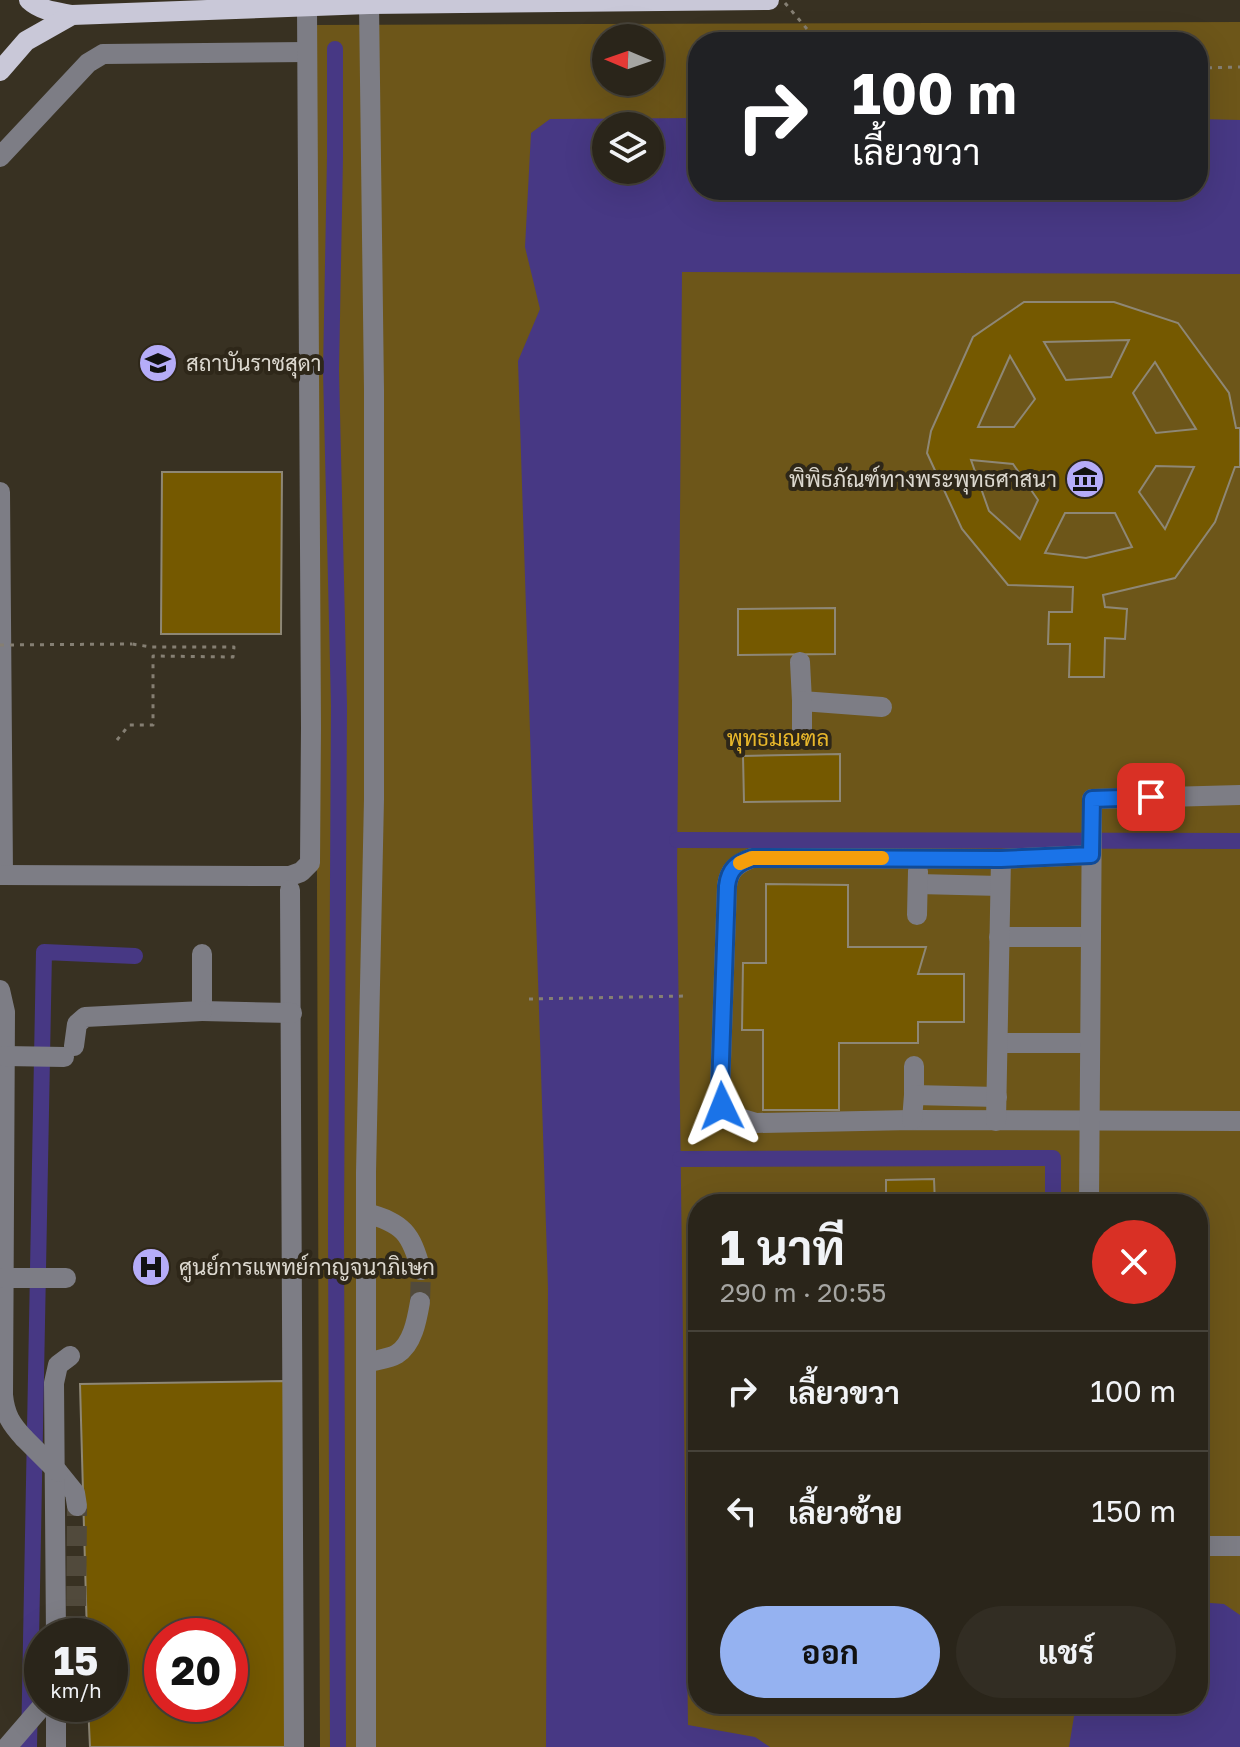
<!DOCTYPE html>
<html lang="th">
<meta charset="utf-8">
<style>
body{margin:0;font-family:"Golos Text",Sarabun,sans-serif;background:#322d23;color:#f1f3f6;height:100vh;display:flex;flex-direction:column;font-size:30px;white-space:nowrap}
*{box-sizing:border-box;margin:0}
p{font-size:26px;color:#a5a5a2}
.icon{flex:none;width:44px;height:44px;fill:none;stroke:currentColor;stroke-width:2;stroke-linecap:round;stroke-linejoin:round}
.map{position:relative;flex:1;overflow:hidden}
.sheet{position:absolute;left:688px;top:1194px;width:520px;height:520px;display:flex;flex-direction:column;background:#2a251a;border-radius:32px;box-shadow:0 8px 32px #0002,0 0 0 2px #464239}
.sheet>*{flex:none}
.hud{position:absolute;left:688px;top:32px;width:520px;height:168px;border-radius:32px;box-shadow:0 8px 32px #0002,0 0 0 2px #464239;background:#202124;color:#fff;overflow:hidden}
.needle{width:52px;rotate:272deg}
.buttons{position:absolute;left:592px;top:24px;display:grid;gap:16px}
.buttons a{display:grid;place-items:center;width:72px;height:72px;border-radius:50%;background:#2a251a;box-shadow:0 8px 32px #0002,0 0 0 2px #464239;font-size:40px}
.speed{position:absolute;left:24px;top:1618px;display:flex;gap:16px;font-size:40px;font-weight:700;text-align:center}
.speed>*{display:grid;place-content:center;width:104px;height:104px;border-radius:50%;background:#2a251a;box-shadow:0 8px 32px #0002,0 0 0 2px #464239;line-height:1}
.speed small{font-size:20px;font-weight:400}
.speed .limit{border:12px solid #d22;background:#fff;color:#111}
.pin{position:absolute;display:grid;place-items:center;width:68px;height:68px;color:#fff;margin:-34px;border-radius:16px;box-shadow:0 4px 12px #0006}
.me{position:absolute;width:88px;margin:-44px;rotate:358deg;stroke-linejoin:round;filter:drop-shadow(0 0 6px #0008)}
.turn{display:flex;align-items:center;gap:28px;height:168px;padding:0 32px;font-size:36px}
.turn .icon{width:104px;height:104px;stroke-width:2.5}
.turn b{display:block;font-size:56px;line-height:68px}
.round{display:grid;place-items:center;flex:none;width:84px;height:84px;border-radius:42px;background:#322d23}
.overview{display:flex;align-items:center;justify-content:space-between;height:136px;padding:0 32px}
h1{font-size:48px;font-weight:700;line-height:60px}
.button{display:flex;gap:16px;margin-top:auto;padding:16px 32px}
.button a{flex:1;height:92px;border-radius:48px;background:#95b2f1;color:#111;font-size:32px;font-weight:700;line-height:92px;text-align:center}
.button a+a{background:#322d23;color:#f1f3f6}
ul{padding:0;list-style:none}
li{display:flex;align-items:center;gap:24px;height:120px;padding:0 32px;border-top:2px solid #464239}
li div{flex:1}
li b{display:block;font-size:30px}
li em{font-style:normal}
.map>svg:first-child{display:block}
.green{fill:#6d5619;fill-rule:evenodd}
.water{fill:#473884;fill-rule:evenodd}
.lines{fill:none;stroke-linecap:round;stroke-linejoin:round}
.canal{stroke:#473884;stroke-width:16}
.building{fill:#755900;stroke:#8e8775;stroke-width:2;fill-rule:evenodd}
.minor-tunnel{stroke:#514a3c;stroke-width:20;stroke-dasharray:20 10;stroke-linecap:butt}
.path{stroke:#857f73;stroke-width:3;stroke-dasharray:4 6;stroke-linecap:butt}
.minor{stroke:#7d7d85;stroke-width:20}
.major{stroke:#c9c8d8;stroke-width:20}
.path-bridge{stroke:#857f73;stroke-width:3;stroke-dasharray:4 6;stroke-linecap:butt}
.minor-bridge{stroke:#7d7d85;stroke-width:20}
.route-casing{stroke:#114b97;stroke-width:20}
.route{stroke:#1a73e8;stroke-width:14}
.slow{stroke:#f59e0b;stroke-width:14}
.labels{text-anchor:middle;stroke-width:8;stroke-linejoin:round;paint-order:stroke}
.poi-label{font-size:22px;fill:#dcd8cf;stroke:#2e2719;text-anchor:start}
.park-label{font-size:22px;fill:#e8b72b;stroke:#2e2719}
</style>
<div class="map">
<svg width="1240" height="1747" viewBox="0 0 1240 1747">
<rect width="100%" height="100%" fill="#383122"/>
<path class="green" d="M1240 22V1747H320L314 25ZM606 38H650V82H606ZM698 42H1198V190H698ZM606 126H650V170H606ZM698 1204H1198V1704H698Z"/>
<g class="water">
<path d="M698 118V190H1198V119L1240 120V274L682 272 677 877 688 1725 755 1737 770 1747H546L548 1288 518 361 540 309 525 247 531 133 550 119ZM606 126H650V170H606Z"/>
<polygon points="1198,1602 1224,1604 1240,1615 1240,1747 1069,1747 1076,1704 1198,1704"/>
</g>
<g class="lines">
<g class="canal">
<polyline points="335,49 335,157 331,371 339,706 336,1228 338,1747"/>
<polyline points="677,840 1240,841"/>
<polyline points="680,1159 1053,1158 1053,1204"/>
<polyline points="29,1747 44,952 135,956"/>
</g>
</g>
<g class="building">
<path d="M1024 302H1114L1178 323 1229 393 1236 428H1240V467H1235L1215 522 1175 578 1103 595 1105 607 1127 609 1125 639 1105 638 1104 677H1069L1070 644H1048L1049 612H1072L1073 587 1008 585 962 529 927 453 931 431 973 337ZM1129 340 1111 377 1066 380 1044 342ZM1010 356 1035 399 1014 427H978ZM1155 362 1196 429 1156 433 1133 393ZM971 460 1013 464 1038 500 1020 539 989 511ZM1156 466 1194 467 1165 529 1139 492ZM1065 513H1115L1132 547 1086 558 1045 553Z"/>
<polygon points="162,472 282,472 281,634 161,634"/>
<polygon points="835,608 835,654 738,655 738,609"/>
<polygon points="840,754 840,801 744,802 743,756"/>
<polygon points="766,884 848,885 848,947 926,947 918,974 964,974 964,1022 918,1022 918,1043 839,1043 839,1110 763,1110 763,1030 742,1030 743,963 766,963"/>
<polygon points="934,1179 935,1204 886,1204 886,1180"/>
<path d="M284 1381 288 1747H90L88 1704H110V1636H87L80 1384ZM162 1636H230V1704H162Z"/>
</g>
<g class="lines">
<g class="minor-tunnel">
<polyline points="420,1302 421,1270"/>
<polyline points="76,1636 77,1506"/>
</g>
<g class="path">
<polyline points="785,3 818,42"/>
<polyline points="1198,68 1240,67"/>
<polyline points="117,740 129,725 153,725 153,656 233,657 234,647 151,647 132,644"/>
<polyline points="529,999 687,996"/>
</g>
<g class="minor">
<polyline points="0,157 88,63 103,54 307,52"/>
<polyline points="0,492 3,875"/>
<polyline points="800,662 802,701 882,707"/>
<polyline points="802,737 802,701"/>
<path d="M1091 855 1001 859 752 858C737 864 729 869 727 886L720 1090 722 1106 730 1115 756 1123 912 1120 1240 1121"/>
<polyline points="0,875 290,876 301,872 310,863 311,728 307,7"/>
<polyline points="918,884 1000,886"/>
<polyline points="290,890 294,1747"/>
<polyline points="917,915 918,871"/>
<polyline points="999,937 1091,937"/>
<polyline points="202,954 202,1011 292,1013"/>
<path d="M0 990 5 1012 3 1395C5 1415 11 1424 24 1438"/>
<polyline points="998,1043 1090,1043"/>
<polyline points="74,1046 77,1024 85,1017 202,1011"/>
<polyline points="5,1056 64,1057"/>
<polyline points="914,1066 914,1095"/>
<polyline points="912,1120 914,1095 997,1097"/>
<polyline points="996,1121 1001,859"/>
<polyline points="1089,1204 1092,799 1240,795"/>
<path d="M366 1213C403 1223 411 1233 421 1270"/>
<polyline points="3,1278 66,1278"/>
<path d="M366 1363C375 1360 389 1359 397 1354 413 1344 417 1319 420 1302"/>
<polyline points="58,1472 75,1493 77,1506"/>
<polyline points="1198,1546 1240,1546"/>
<polyline points="56,1636 54,1383 58,1365 70,1356"/>
<polyline points="7,1747 44,1704"/>
<polyline points="56,1747 56,1704"/>
<polyline points="366,1747 366,1172 374,799 374,390 369,4"/>
</g>
<g class="major">
<path d="M29 0C41 11 56 12 72 15"/>
<polyline points="0,71 26,41 72,15 369,4 769,0"/>
</g>
<polyline class="path-bridge" points="0,645 132,644"/>
<polyline class="minor-bridge" points="24,1438 58,1472"/>
</g>
<g class="lines">
<g class="route-casing">
<path id="route" d="M722 1106 720 1090 727 886C729 869 737 863 752 858L1001 859 1091 855 1092 799 1151 797"/>
</g>
<use href="#route" class="route"/>
<polyline class="slow" points="740,863 752,858 882,858"/>
</g>
<defs>
<g id="university-disc" transform="scale(2)"><circle r="9.5" fill="#b5acf8" stroke="#2e2719"/><path d="M0-5L7-2L0 1L-7-2ZM-4 1L0 2.5L4 1V4Q0 6-4 4Z" fill="#111"/></g>
<g id="museum-disc" transform="scale(2)"><circle r="9.5" fill="#b5acf8" stroke="#2e2719"/><path d="M0-6L6-3V-2H-6V-3ZM-5-1h2V3h-2ZM-1-1h2V3h-2ZM3-1h2V3H3ZM-6 4H6V6H-6Z" fill="#111"/></g>
<g id="hospital-disc" transform="scale(2)"><circle r="9.5" fill="#b5acf8" stroke="#2e2719"/><path d="M-5-5h3v3.5h4V-5h3V5h-3V1.5h-4V5h-3Z" fill="#111"/></g>
</defs>
<g fill-rule="evenodd">
<use href="#university-disc" x="158" y="363"/>
<use href="#museum-disc" x="1085" y="479"/>
<use href="#hospital-disc" x="151" y="1267"/>
</g>
<g class="labels">
<g class="poi-label">
<text x="186" y="371">สถาบันราชสุดา</text>
<text x="1057" y="487" text-anchor="end">พิพิธภัณฑ์ทางพระพุทธศาสนา</text>
<text x="179" y="1275">ศูนย์การแพทย์กาญจนาภิเษก</text>
</g>
<g class="park-label">
<text x="778" y="746">พุทธมณฑล</text>
</g>
</g>
</svg>
<div class="buttons">
<a><svg class="needle" viewBox="-14 -14 28 28"><path d="M0-13l5 13h-10z" fill="#e53935"/><path d="M0 13l5-13h-10z" fill="#a5a5a2"/></svg></a>
<a><svg class="icon" aria-label="layers" viewBox="0 0 24 24"><path d="M12 4l9 5-9 5-9-5zM3 14l9 5 9-5"/></svg></a>
</div>
<div class="speed"><div>15<small>km/h</small></div><div class="limit">20</div></div>
<div class="pin" style="left:1151px;top:797px;background:#d93025"><svg class="icon" aria-label="arrive" viewBox="0 0 24 24"><path d="M6 21V4h12l-3 4 3 4H6"/></svg></div>
<svg class="me" style="left:722px;top:1106px" viewBox="-20 -20 40 40"><path d="M0-17L14 15 0 8-14 15z" fill="#1a73e8" stroke="#fff" stroke-width="4"/></svg>
<div class="hud">
<div class="turn"><svg class="icon" aria-label="right" viewBox="0 0 24 24"><path d="M7 20v-9h11M14 6l5 5-5 5"/></svg><div><b>100 m</b>เลี้ยวขวา</div></div>
</div>
<section class="sheet">
<div class="overview"><div><h1>1 นาที</h1><p>290 m · 20:55</p></div><a class="round" style="background:#d93025;color:#fff"><svg class="icon" aria-label="close" viewBox="0 0 24 24"><path d="M6 6l12 12M18 6L6 18"/></svg></a></div>
<ul>
<li><svg class="icon" aria-label="right" viewBox="0 0 24 24"><path d="M7 20v-9h11M14 6l5 5-5 5"/></svg><div><b>เลี้ยวขวา</b></div><em>100 m</em></li>
<li><svg class="icon" aria-label="left" viewBox="0 0 24 24"><path d="M17 20v-9H6M10 6l-5 5 5 5"/></svg><div><b>เลี้ยวซ้าย</b></div><em>150 m</em></li>
</ul>
<div class="button"><a>ออก</a><a>แชร์</a></div>
</section>
</div>
